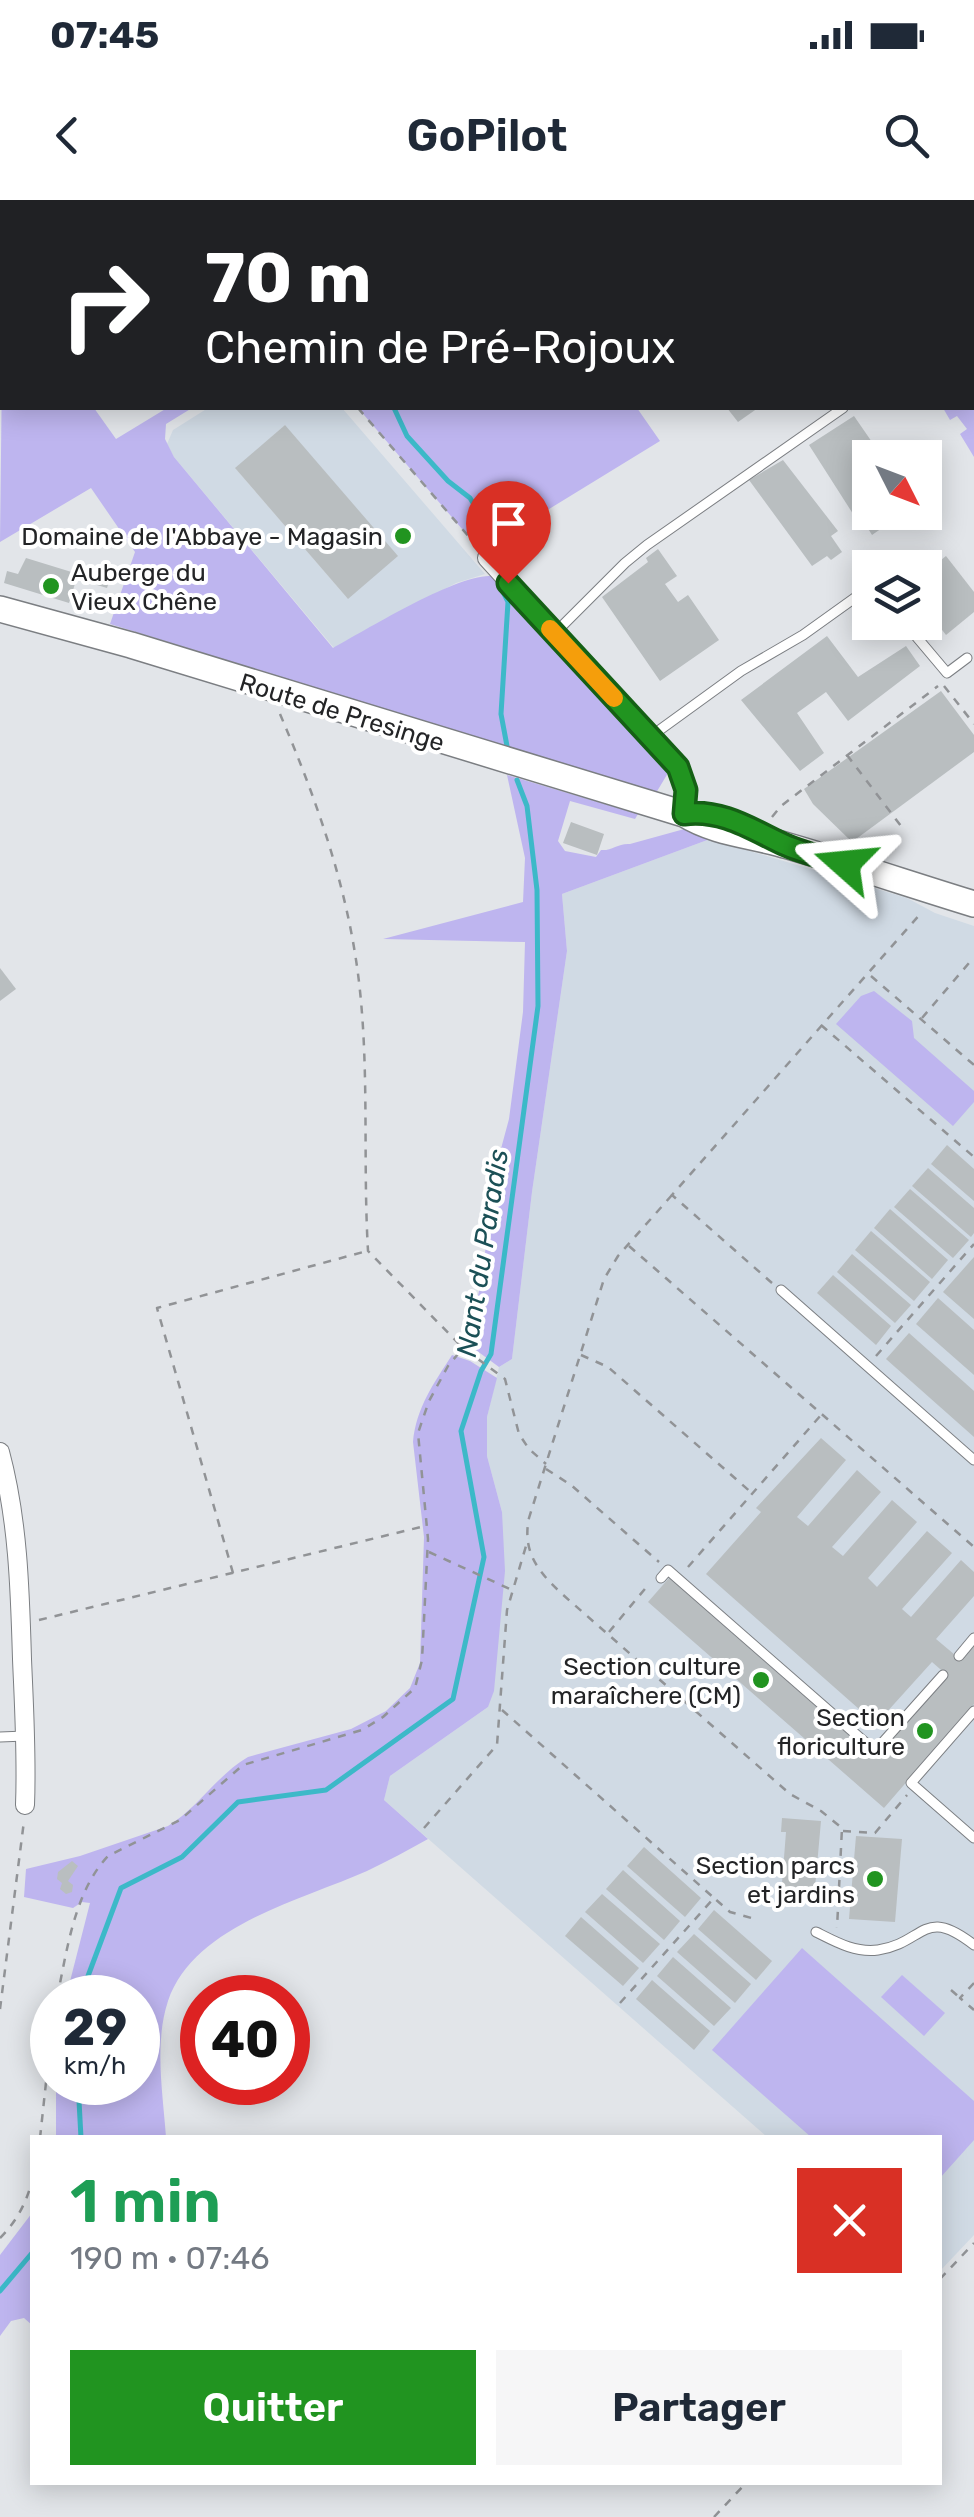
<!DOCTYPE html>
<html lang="fr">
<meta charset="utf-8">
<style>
body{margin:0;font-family:Rubik,sans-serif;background:#f6f6f7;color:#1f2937;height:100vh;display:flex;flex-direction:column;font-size:38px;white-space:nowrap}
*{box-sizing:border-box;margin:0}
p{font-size:32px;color:#747a83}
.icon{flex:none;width:55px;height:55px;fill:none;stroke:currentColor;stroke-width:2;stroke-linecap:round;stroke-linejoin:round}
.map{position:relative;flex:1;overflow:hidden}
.side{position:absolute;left:30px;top:1935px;width:912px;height:350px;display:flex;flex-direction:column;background:#fff;border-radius:0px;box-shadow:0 5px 25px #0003}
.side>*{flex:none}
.top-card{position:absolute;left:0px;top:0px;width:975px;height:210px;box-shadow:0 5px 25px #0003;background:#202124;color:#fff;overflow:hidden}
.needle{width:65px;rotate:132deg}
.tools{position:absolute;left:852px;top:240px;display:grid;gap:20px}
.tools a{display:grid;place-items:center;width:90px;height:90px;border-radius:0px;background:#fff;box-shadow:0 5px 25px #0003;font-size:50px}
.speed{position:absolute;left:30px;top:1775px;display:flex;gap:20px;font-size:50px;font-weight:700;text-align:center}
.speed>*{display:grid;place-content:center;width:130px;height:130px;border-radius:50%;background:#fff;box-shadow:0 5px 25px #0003;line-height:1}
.speed small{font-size:25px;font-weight:400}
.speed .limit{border:15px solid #d22;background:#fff;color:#111}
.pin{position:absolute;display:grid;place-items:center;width:85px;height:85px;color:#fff;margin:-102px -42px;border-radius:50% 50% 50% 0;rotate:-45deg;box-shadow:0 0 10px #0007}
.pin .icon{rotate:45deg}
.me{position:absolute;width:110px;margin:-55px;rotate:288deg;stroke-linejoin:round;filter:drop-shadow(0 0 8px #0008)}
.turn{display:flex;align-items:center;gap:35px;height:210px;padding:0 40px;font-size:45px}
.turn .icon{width:130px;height:130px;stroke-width:2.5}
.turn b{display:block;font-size:70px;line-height:85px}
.round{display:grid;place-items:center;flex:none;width:105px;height:105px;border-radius:0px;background:#f6f6f7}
.head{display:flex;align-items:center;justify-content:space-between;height:170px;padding:0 40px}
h1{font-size:60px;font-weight:600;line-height:75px;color:#1e9e55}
.button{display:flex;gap:20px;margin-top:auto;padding:20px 40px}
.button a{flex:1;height:115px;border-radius:0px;background:#219420;color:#fff;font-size:40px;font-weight:600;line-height:115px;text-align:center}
.button a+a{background:#f6f6f7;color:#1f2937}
.status{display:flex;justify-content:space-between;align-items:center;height:70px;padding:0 50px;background:#fff;direction:ltr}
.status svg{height:28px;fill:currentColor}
header{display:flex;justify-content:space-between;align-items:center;height:130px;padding:0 40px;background:#fff;font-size:45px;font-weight:600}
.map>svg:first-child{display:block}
.built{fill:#d0dae4;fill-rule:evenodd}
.green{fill:#beb5ef}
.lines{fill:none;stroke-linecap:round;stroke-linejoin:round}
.stream{stroke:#3cb9c8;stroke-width:5}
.building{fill:#b9bec0}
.lane-casing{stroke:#7b7e82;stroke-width:11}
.street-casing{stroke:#7b7e82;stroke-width:20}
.secondary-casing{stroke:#7b7e82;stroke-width:28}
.path{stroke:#919396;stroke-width:2.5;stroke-dasharray:8 8;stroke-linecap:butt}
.lane{stroke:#fff;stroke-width:9}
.street{stroke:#fff;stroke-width:18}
.secondary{stroke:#fff;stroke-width:25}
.route-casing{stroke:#156015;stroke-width:25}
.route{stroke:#219420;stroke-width:18}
.slow{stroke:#f59e0b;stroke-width:18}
.poi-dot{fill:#219420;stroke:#fff;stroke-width:4}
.labels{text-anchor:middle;stroke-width:8;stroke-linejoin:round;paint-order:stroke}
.poi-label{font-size:25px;fill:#232426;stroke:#fff;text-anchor:end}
.street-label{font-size:25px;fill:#232426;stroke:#fff}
.water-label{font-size:28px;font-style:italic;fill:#1b5056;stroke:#fff}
</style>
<div class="status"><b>07:45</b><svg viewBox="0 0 49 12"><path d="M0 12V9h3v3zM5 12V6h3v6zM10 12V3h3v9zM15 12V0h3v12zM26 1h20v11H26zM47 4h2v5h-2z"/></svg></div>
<header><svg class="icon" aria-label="back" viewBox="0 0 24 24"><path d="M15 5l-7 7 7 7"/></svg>GoPilot<svg class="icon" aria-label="search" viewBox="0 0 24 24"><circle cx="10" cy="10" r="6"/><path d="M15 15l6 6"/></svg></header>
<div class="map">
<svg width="974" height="2317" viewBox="0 0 974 2317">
<rect width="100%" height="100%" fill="#e2e5e9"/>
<g class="built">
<path d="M208 208H342L485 374 456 383 334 448 174 257 167 244 173 230ZM285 225 348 399 236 269Z"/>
<polygon points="710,639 907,698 935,713 974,726 974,2035 940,2071 940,1938 767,1937 384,1600 390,1576 488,1507 502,1312 487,1256 487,1217 499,1167 512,1159 532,992 567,751 562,694"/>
</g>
<g class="green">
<polygon points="283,0 525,0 528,2 284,2"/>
<polygon points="611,0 974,0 974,257 960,234 967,229 957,216 950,220 943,208 972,208 972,2 607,2"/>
<path d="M2 166V208H94L116 239 167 208H192L166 224 165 239 174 257 333 448C365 431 466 368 496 377L542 436 668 573 656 593 110 424 135 352 91 288 0 342Z"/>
<polygon points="358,208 637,208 660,241 523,325 525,333 487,358"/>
<path d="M507 575 638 614 635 619 570 601 558 641 565 651 596 657 601 650C612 651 618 643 630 644L688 628 710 639 562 694 567 751 532 992 512 1159 499 1167 469 1145V1138L482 1077 495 971 509 919 523 812 525 742 383 739 523 702 525 658Z"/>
<polygon points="874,791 912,821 914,838 974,891 974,902 953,926 836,824 861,796"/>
<path d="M452 1155 470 1161 497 1178 487 1217V1256L502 1312 505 1371 494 1491 488 1507 390 1576 384 1600 428 1639C408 1650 388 1661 367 1671 302 1700 194 1725 168 1801 154 1843 163 1894 166 1937H56V1883L138 1882V1798L66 1797 90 1703 82 1702 73 1708 24 1697 26 1669 80 1656 168 1626C198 1608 217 1575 248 1557L351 1529 386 1511 410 1488 420 1463 424 1337 413 1242C416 1208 434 1183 452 1155Z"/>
<polygon points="802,1748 974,1901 974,1940 940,1978 940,1938 811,1937 712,1850"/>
<polygon points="902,1775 945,1813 924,1836 881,1797"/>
<polygon points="32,2013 32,2125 24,2118 11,2121 0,2136 0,2055"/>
</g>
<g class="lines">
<g class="stream">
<polyline points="335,0 337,2"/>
<polyline points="394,208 407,236 448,281 470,298 509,362 505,372"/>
<polyline points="502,382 500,386 508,402 501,514 507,546"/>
<polyline points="85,1798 88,1776 121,1688 182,1657 238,1602 326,1590 453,1499 484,1357 461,1231 481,1171 491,1154 538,806 537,690 527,606 517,580"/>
<polyline points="78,1882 81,1938"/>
<polyline points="0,2091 32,2053"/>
</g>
</g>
<g class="building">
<polygon points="727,208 758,208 738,222"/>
<polygon points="854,216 883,258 870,258 870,312 905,312 872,335 859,314 855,317 809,245"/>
<polygon points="285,225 398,356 348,399 235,268"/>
<polygon points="783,260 838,331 831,336 842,352 831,360 827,356 812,366 749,280"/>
<polygon points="658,349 677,376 665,384 678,402 688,395 719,440 660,481 602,397 648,362 646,358"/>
<polygon points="946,356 974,392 974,412 946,435 925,408 925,373"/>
<polygon points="26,358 78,374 69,403 4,383 7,371 18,374"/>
<polygon points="92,366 112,372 107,388 87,382"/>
<polygon points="827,436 858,477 906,446 920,466 848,521 826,492 797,513 824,553 800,571 741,500"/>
<polygon points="941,491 974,535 974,552 852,642 813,604 804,589"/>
<polygon points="571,622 604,634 597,655 563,643"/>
<polygon points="0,768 16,789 0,801"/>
<polygon points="947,945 974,969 974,1001 931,964"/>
<polygon points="928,968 974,1008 974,1033 971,1037 912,986"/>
<polygon points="910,989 969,1040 953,1058 894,1007"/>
<polygon points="890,1009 948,1060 932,1079 874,1028"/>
<polygon points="871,1031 930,1082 914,1101 855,1050"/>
<polygon points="852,1054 911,1105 895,1123 837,1072"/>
<polygon points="974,1057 974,1119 943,1092"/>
<polygon points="833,1075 891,1126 876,1145 817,1093"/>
<polygon points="938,1098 974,1130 974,1175 916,1124"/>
<polygon points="909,1133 974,1191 974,1237 886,1159"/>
<polygon points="821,1238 846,1260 797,1317 808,1326 857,1270 881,1292 832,1347 843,1356 892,1300 917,1322 868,1378 877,1387 927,1331 952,1353 902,1409 911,1417 961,1360 974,1372 974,1396 936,1439 961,1460 974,1445 974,1504 884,1608 648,1402 669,1378 875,1558 948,1476 932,1462 876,1524 706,1374 761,1312 756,1308"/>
<polygon points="782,1618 821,1621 814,1699 781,1696 786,1632 781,1632"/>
<polygon points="856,1636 902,1639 895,1722 849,1719"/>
<polygon points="644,1647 701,1698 685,1717 627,1666"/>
<polygon points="72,1661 78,1666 68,1681 73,1685 72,1692 66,1694 60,1689 62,1683 57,1679 58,1672"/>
<polygon points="623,1670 680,1721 664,1740 606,1689"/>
<polygon points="602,1694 660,1744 643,1763 585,1712"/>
<polygon points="714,1710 772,1761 756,1780 698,1729"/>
<polygon points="581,1717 639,1768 623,1786 565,1736"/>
<polygon points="694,1734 751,1784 735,1803 677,1752"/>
<polygon points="673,1757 731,1808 714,1826 657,1776"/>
<polygon points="652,1780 710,1831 694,1850 636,1799"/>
</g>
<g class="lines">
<g class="lane-casing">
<g id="lane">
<polyline points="904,422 947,473 967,458"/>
<polyline points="555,433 625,363 647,345 843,208"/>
<polyline points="650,537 741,471 803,435 870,387"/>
<polyline points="781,1090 974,1260"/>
<polyline points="661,1378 668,1370 875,1551 943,1475"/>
<polyline points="959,1456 974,1438"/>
<polyline points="974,1511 911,1583 974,1638"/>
<polyline points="0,1537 25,1536"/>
<path d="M816 1732C836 1742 855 1753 878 1750 925 1743 923 1705 974 1745"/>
</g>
</g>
<g class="street-casing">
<g id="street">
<polyline points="487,358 678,567 686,591 684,614"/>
<path d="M0 1252C18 1319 20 1389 22 1459 24 1507 27 1556 25 1605"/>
</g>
</g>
<g class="secondary-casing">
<path id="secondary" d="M0 409 131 445 684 614C716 634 753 635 788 646 850 664 912 685 974 704"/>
</g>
<g class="path">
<polyline points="234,0 235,2"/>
<polyline points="305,0 307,2"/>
<polyline points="972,130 974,129"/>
<polyline points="0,158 2,156"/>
<polyline points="358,208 476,345"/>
<polyline points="944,486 974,524"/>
<path d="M280 514C318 603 350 694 360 791 369 877 363 965 368 1051L463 1148 505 1179 519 1234 529 1249 546 1264"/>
<polyline points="847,555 904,630"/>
<polyline points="772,617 781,606 938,486"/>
<polyline points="871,776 974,865"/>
<polyline points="922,818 969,763 974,768"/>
<polyline points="821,825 974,957"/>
<path d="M672 995 618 1056 604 1079 529 1318C521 1356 543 1377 570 1401L790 1594 821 1611 842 1628 837 1728"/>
<polyline points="629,1046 974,1347"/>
<polyline points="772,1083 672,995 922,712"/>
<polyline points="581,1155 608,1167 753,1294"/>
<polyline points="876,1156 974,1044"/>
<polyline points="546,1269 571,1285 659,1362"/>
<polyline points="429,1352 512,1390"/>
<polyline points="688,1367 821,1215"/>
<polyline points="233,1373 157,1108 367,1051"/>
<polyline points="39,1420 425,1326"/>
<polyline points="609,1432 649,1384"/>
<polyline points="502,1510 714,1698"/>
<polyline points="424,1628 497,1545 507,1410 526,1346"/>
<polyline points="843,1631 875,1633 907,1595"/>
<polyline points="974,1783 960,1798 974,1810"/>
<polyline points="951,1790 959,1797"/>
<path d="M57 1798C67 1751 74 1692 108 1656L180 1620 243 1565 362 1530 383 1517 415 1488 422 1460 428 1339 418 1233 429 1201 448 1166 463 1148"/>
<polyline points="620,1803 714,1698 730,1712 755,1719"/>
<polyline points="0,1809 24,1621"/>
<polyline points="40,1938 52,1827"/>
<path d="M0 2038C16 2022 26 2004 32 1981"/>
<polyline points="940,2079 974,2043"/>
<polyline points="714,2317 747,2282"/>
</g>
<use href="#lane" class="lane"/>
<use href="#street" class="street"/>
<use href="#secondary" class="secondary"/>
</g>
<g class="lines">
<g class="route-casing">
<path id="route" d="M508 383 678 567 686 590 684 614C722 609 751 629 783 644 803 653 825 658 845 664"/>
</g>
<use href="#route" class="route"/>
<polyline class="slow" points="550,429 614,498"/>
</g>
<g class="poi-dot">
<circle cx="403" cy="336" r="10"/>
<circle cx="51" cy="386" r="10"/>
<circle cx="761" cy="1480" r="10"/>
<circle cx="925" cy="1531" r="10"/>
<circle cx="875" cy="1679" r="10"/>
</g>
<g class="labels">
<g class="poi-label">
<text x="383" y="345">Domaine de l'Abbaye - Magasin</text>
<text x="71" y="381" text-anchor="start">Auberge du<tspan x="71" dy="29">Vieux Chêne</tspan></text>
<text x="741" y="1475">Section culture<tspan x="741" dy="29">maraîchere (CM)</tspan></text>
<text x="905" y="1526">Section<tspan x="905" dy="29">floriculture</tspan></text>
<text x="855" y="1674">Section parcs<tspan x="855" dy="29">et jardins</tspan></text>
</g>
<g class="street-label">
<text transform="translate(342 512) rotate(17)" y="9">Route de Presinge</text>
</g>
<g class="water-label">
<text transform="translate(482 1053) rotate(-81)" y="10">Nant du Paradis</text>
</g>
</g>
</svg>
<div class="tools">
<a><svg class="needle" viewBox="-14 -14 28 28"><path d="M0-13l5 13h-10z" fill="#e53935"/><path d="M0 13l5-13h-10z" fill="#747a83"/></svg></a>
<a><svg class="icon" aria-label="layers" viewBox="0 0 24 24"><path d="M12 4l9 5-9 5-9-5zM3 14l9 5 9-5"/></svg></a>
</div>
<div class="speed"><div>29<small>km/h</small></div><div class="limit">40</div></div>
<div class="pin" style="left:508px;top:383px;background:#d93025"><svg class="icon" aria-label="arrive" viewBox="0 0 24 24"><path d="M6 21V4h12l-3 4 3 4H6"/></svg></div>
<svg class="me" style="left:845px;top:664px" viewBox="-20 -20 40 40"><path d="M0-17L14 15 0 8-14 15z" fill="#219420" stroke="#fff" stroke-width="4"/></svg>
<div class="top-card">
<div class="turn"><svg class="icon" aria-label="right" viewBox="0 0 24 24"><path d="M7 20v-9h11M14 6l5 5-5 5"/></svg><div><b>70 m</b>Chemin de Pré-Rojoux</div></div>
</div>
<section class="side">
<div class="head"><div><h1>1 min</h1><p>190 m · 07:46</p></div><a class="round" style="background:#d93025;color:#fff"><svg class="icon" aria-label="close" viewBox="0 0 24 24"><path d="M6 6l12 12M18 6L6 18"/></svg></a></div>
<div class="button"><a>Quitter</a><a>Partager</a></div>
</section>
</div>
